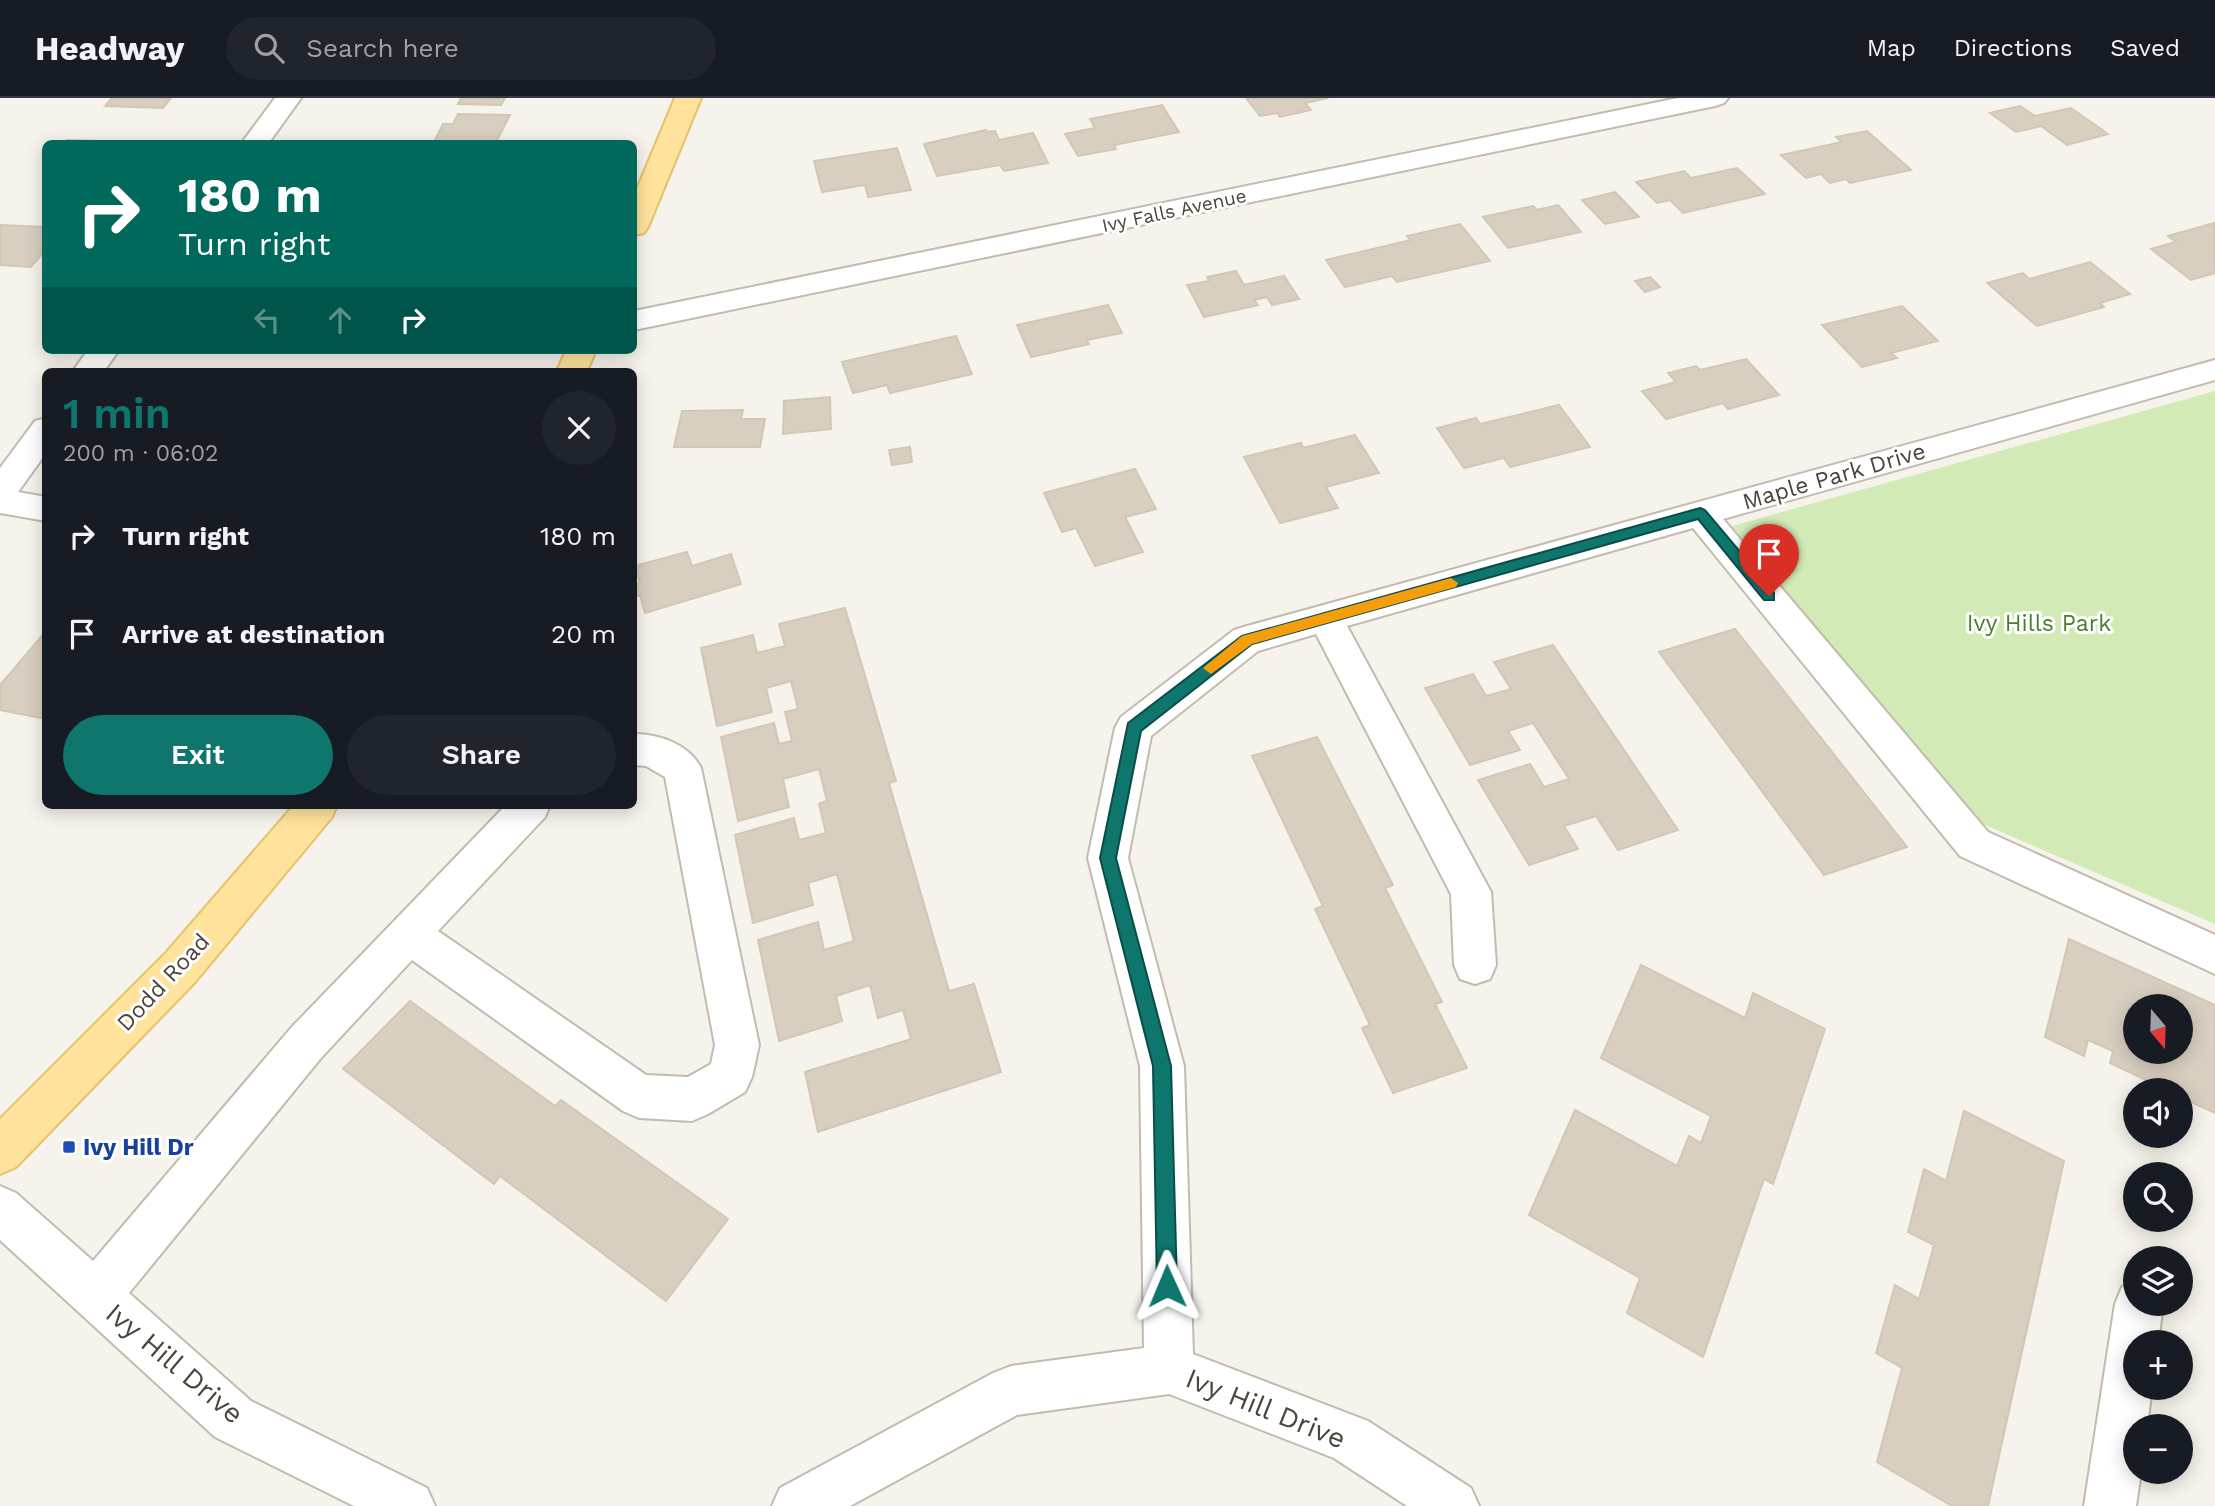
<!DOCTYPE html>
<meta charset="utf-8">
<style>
body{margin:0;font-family:"Work Sans",sans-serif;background:#20242c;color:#f1f3f6;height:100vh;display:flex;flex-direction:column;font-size:26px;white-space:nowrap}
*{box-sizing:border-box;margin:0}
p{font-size:23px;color:#9ea1a6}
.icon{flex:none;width:38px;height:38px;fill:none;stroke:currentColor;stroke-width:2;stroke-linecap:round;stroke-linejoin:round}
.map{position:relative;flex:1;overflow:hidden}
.side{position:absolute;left:42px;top:270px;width:595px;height:441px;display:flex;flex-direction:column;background:#171b24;border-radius:10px;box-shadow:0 4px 18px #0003}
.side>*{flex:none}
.hud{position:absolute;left:42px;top:42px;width:595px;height:214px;border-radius:10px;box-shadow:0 4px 18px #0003;background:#00695c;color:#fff;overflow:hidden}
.needle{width:46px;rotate:161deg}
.tools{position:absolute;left:2123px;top:896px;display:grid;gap:14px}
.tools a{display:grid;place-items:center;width:70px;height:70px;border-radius:50%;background:#171b24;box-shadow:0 4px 18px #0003;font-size:35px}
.pin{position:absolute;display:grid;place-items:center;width:60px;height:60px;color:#fff;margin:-72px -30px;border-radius:50% 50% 50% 0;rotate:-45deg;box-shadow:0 0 7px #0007}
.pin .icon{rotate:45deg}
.me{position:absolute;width:77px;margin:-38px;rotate:359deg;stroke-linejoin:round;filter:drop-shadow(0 0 5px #0008)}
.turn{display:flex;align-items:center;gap:24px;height:147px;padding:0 21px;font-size:32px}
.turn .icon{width:91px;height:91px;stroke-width:2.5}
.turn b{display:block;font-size:49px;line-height:60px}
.lanes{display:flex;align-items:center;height:66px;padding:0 21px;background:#0003;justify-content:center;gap:35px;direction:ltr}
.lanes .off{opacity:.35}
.round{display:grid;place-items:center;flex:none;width:74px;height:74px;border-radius:37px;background:#20242c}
.head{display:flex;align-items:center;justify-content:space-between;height:119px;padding:0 21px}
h1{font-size:42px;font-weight:600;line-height:52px;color:#0f766e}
.primary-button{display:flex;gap:14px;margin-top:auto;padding:14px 21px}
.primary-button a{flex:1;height:80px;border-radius:42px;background:#0f766e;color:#fff;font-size:28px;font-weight:600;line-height:80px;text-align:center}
.primary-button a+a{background:#20242c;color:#f1f3f6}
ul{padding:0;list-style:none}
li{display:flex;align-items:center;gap:21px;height:98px;padding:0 21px}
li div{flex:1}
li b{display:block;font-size:26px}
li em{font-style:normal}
header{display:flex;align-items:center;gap:42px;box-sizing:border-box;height:98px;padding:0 35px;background:#171b24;border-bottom:2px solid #363941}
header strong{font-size:33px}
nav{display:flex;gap:38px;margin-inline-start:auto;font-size:24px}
.search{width:490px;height:63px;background:#20242c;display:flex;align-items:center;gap:18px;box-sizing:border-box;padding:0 24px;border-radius:38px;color:#9ea1a6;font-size:26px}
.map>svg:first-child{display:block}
.green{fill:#d2eab5}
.building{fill:#d8cfc1;stroke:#d3c7b4;stroke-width:2;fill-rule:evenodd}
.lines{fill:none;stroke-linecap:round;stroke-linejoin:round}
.minor-casing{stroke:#c2bbae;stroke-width:4}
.major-casing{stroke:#e6c16a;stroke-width:4}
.minor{fill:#fff;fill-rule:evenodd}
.major{fill:#ffe39c;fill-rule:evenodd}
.route{fill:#0f766e;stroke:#0a4d48;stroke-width:2}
.slow{fill:#f59e0b}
.transit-dot{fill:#1a4fb4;stroke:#fff;stroke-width:2.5}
.labels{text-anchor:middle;stroke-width:6;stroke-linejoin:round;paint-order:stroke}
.far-street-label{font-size:19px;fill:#4b4439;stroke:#fff}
.street-label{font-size:23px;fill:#4b4439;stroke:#fff}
.park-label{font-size:23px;fill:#4a7f2a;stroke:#fff}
.transit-label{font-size:23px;font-weight:bold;fill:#164399;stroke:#fff;text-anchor:start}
.near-street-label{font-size:28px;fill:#4b4439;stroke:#fff}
</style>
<header>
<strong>Headway</strong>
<div class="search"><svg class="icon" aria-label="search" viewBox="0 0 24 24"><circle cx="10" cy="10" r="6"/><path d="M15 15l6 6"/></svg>Search here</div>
<nav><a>Map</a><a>Directions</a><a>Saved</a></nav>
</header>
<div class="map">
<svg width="2215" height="1408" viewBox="0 0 2215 1408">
<rect width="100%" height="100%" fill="#f6f3ec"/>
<polygon class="green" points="2215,293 2215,826 1976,723 1732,428"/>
<g class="building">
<polygon points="112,0 171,0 163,10 105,8"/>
<polygon points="461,0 505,0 501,7 458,6"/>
<polygon points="1246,0 1328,0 1305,5 1311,12 1280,19 1277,15 1260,18"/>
<polygon points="1162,7 1179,34 1114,47 1116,51 1078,58 1065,36 1095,30 1090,21"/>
<polygon points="2020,8 2035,18 2071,10 2108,36 2067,47 2041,28 2016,34 1990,15"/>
<polygon points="458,16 510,17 495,46 433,46 443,26 453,26"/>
<polygon points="986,32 987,34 995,33 999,42 1033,35 1048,65 1004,73 1000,67 937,78 924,46"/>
<polygon points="1867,33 1911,72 1850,85 1846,81 1830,85 1821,76 1806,80 1781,57 1842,44 1836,39"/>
<polygon points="67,42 135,44 64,46"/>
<polygon points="897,50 911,92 868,99 865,87 822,94 814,63"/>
<polygon points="1737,70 1765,96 1683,115 1670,102 1657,105 1636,84 1684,73 1691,80"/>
<polygon points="1615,94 1639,119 1605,126 1582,102"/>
<polygon points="1558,107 1581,134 1508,150 1483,119 1533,108 1537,112"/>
<polygon points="2214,125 2215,175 2191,182 2151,151 2176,144 2168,138"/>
<polygon points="1460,126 1490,163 1397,184 1392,178 1345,189 1326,162 1411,142 1407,138"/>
<polygon points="0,127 46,129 46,151 31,169 0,167"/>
<polygon points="2090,164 2130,196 2100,205 2104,209 2037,228 1987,185 2023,175 2029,181"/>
<polygon points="1236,173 1244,187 1284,178 1299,201 1272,207 1267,199 1254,202 1258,207 1204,219 1187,187 1209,183 1207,179"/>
<polygon points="1650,179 1660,189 1645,194 1635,183"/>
<polygon points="1108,207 1122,235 1087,242 1089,246 1031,259 1017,227"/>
<polygon points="1902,208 1938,243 1891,255 1897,260 1862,269 1822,227"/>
<polygon points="956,238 972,276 890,295 887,287 853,295 842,264"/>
<polygon points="1746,261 1779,297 1728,311 1723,305 1666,321 1642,293 1676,284 1668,275 1696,268 1700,272"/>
<polygon points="830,299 831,331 783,336 784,303"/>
<polygon points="1559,307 1590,349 1510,369 1504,360 1464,370 1437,330 1476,320 1480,326"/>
<polygon points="743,312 741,321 765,321 760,349 674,349 682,313"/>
<polygon points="1355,337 1379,375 1326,389 1338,410 1280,425 1244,359 1301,345 1303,350"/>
<polygon points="910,349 912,364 892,367 889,352"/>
<polygon points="1135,371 1156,411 1125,419 1143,454 1095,468 1076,430 1062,434 1044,395"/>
<polygon points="687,454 692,468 731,456 741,486 645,515 640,497 634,499 634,487 640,485 635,468"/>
<polygon points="845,510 896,683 889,685 949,893 974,886 1001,974 818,1034 805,974 911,941 903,912 878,920 870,887 836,898 842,923 779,943 758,842 818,824 824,852 854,843 837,776 808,785 813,807 753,825 735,737 794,720 799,742 826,735 819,706 827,703 819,671 783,681 789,709 738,723 721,639 774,625 779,646 792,643 785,614 798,611 791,583 766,590 772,614 717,628 701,550 753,537 757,555 785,548 779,526"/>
<polygon points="1735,531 1907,749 1824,777 1659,554"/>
<polygon points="46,533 46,621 0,612 0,587"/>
<polygon points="1553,547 1678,732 1618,752 1596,718 1564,728 1578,751 1529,767 1478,682 1530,666 1544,689 1569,681 1533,625 1508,633 1520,652 1470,667 1425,590 1473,576 1486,598 1511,591 1494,564"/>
<polygon points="1317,639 1393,787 1385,790 1442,904 1435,906 1467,970 1393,995 1362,930 1370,927 1315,811 1323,808 1252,658"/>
<path d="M2069 841 2215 907V1015L2180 999V992H2167L2110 965 2113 953 2088 942 2084 958 2045 939ZM2135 908H2180V954H2135Z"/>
<polygon points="1641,867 1745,920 1753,895 1825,931 1773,1086 1764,1081 1703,1259 1627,1215 1640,1180 1529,1117 1575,1012 1677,1068 1689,1038 1701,1045 1711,1018 1601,960"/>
<polygon points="410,903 555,1008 561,1002 728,1121 666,1203 500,1078 494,1086 343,971"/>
<polygon points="1964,1013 2064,1063 1988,1408 1952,1408 1877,1364 1902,1270 1876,1255 1895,1187 1919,1201 1934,1147 1908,1134 1924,1071 1946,1083"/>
</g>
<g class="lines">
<g class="minor-casing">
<g id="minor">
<polygon points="275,0 301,0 268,46 241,46"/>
<polygon points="1678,0 1728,0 1724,5 1715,8 634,232 634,213"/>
<polygon points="88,252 119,252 104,273 73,273"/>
<polygon points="2215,262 2215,282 1723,421 1988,734 2215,837 2215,876 1960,758 1693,430 1347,528 1491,794 1496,867 1490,881 1475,886 1460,881 1454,867 1451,796 1316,536 1258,553 1151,638 1128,760 1184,968 1193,1256 1368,1323 1471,1390 1479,1408 1407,1408 1334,1360 1169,1296 1017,1317 850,1408 772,1408 780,1390 993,1275 1011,1268 1144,1250 1140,968 1088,760 1115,630 1121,619 1234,532 1247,528"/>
<polygon points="46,320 46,355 18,394 46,399 46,423 0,415 0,370 35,323"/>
<path d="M634 636C659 636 689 646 701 670L759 947 752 979 745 994 708 1016 692 1023 639 1020 623 1013 412 862 321 960 129 1195 251 1303 427 1390 435 1408H354L215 1339 0 1142V1088L16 1095 93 1163 291 930 506 707H550L545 719 438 833 646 977 688 979 711 966 715 947 665 679 646 668 634 667Z"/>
<polygon points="2135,1184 2135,1206 2163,1206 2158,1244 2135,1244 2135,1290 2152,1290 2147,1328 2135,1328 2135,1374 2141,1374 2136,1408 2084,1408 2115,1206 2122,1189"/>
</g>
</g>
<g class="major-casing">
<g id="major">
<polygon points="675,0 701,0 648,129 644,135 634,137 634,98"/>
<polygon points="566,252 596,252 587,273 557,273"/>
<polygon points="294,707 337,707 332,719 195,884 16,1069 0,1076 0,1021 165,856"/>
</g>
</g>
<use href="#minor" class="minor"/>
<use href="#major" class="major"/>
</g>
<polygon class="route" points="1700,410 1705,412 1774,494 1774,502 1764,502 1698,421 1252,546 1141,633 1116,760 1171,968 1177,1188 1174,1195 1167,1198 1160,1195 1157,1188 1153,968 1100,760 1128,625 1242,538"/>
<polygon class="slow" points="1451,480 1458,485 1456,489 1252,546 1211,576 1203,570 1242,538"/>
<rect class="transit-dot" x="62" y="1042" width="14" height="14" rx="3.5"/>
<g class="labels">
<g class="far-street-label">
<text transform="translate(1174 112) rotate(-12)" y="7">Ivy Falls Avenue</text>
</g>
<g class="street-label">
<text transform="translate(1834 378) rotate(-16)" y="8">Maple Park Drive</text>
<text transform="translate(163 884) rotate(-47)" y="8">Dodd Road</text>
</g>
<g class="park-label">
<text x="2039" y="533">Ivy Hills Park</text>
</g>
<g class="transit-label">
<text x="83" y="1057">Ivy Hill Dr</text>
</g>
<g class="near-street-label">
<text transform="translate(175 1265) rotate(40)" y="10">Ivy Hill Drive</text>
<text transform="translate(1266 1310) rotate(22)" y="10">Ivy Hill Drive</text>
</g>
</g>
</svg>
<div class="tools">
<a><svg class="needle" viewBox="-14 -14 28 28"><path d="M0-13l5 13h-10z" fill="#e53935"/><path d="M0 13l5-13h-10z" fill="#9ea1a6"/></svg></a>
<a><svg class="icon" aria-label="sound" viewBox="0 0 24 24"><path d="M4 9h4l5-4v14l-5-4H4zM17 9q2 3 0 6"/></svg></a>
<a><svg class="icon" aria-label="search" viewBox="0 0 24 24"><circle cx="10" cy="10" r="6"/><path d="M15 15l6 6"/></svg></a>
<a><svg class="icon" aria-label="layers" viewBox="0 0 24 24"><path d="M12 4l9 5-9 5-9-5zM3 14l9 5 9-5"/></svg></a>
<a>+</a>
<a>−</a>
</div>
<div class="pin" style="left:1769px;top:498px;background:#d93025"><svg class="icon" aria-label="arrive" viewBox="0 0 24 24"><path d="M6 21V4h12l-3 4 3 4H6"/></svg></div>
<svg class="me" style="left:1167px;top:1188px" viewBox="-20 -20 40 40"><path d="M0-17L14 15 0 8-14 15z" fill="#0f766e" stroke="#fff" stroke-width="4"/></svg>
<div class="hud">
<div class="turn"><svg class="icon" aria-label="right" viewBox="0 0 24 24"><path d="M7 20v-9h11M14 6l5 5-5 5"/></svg><div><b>180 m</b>Turn right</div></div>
<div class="lanes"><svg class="icon off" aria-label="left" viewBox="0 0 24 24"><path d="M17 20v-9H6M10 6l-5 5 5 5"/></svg><svg class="icon off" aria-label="ahead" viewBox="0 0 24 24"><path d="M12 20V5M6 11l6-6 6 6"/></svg><svg class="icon" aria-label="right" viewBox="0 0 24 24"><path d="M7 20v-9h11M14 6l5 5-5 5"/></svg></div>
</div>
<section class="side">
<div class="head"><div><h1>1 min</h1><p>200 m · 06:02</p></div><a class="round"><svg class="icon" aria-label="close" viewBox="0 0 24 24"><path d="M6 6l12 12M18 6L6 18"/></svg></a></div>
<ul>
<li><svg class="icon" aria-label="right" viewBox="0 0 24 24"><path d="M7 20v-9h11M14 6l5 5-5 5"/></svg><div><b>Turn right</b></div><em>180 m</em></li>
<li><svg class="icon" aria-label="arrive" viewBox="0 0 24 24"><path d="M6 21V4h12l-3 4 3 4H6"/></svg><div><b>Arrive at destination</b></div><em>20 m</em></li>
</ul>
<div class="primary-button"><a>Exit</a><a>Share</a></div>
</section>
</div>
